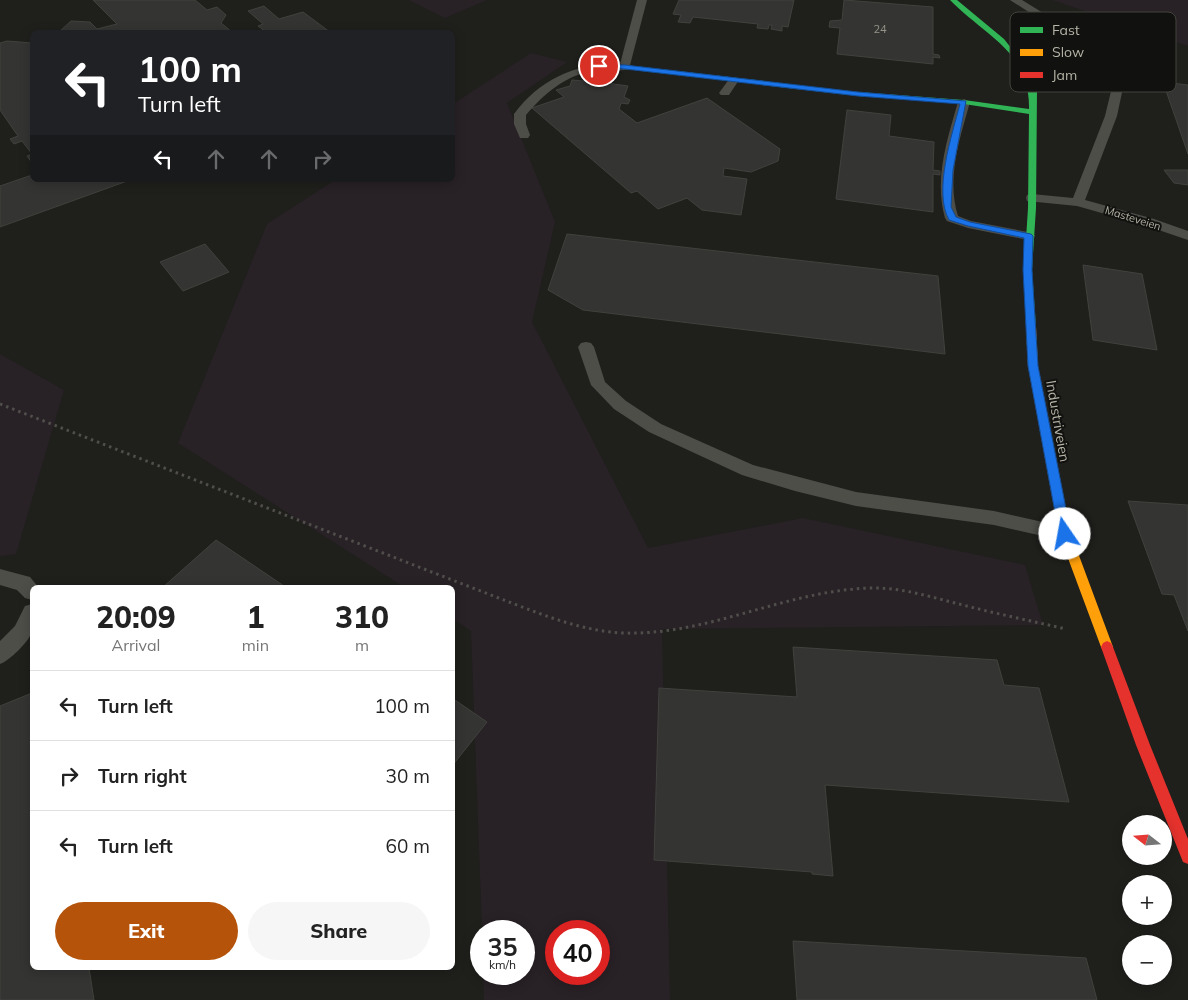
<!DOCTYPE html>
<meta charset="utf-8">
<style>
body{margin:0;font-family:Mulish,sans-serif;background:#f6f6f6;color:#222;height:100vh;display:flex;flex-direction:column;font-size:19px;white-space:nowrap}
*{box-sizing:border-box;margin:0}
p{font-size:16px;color:#767676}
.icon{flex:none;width:28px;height:28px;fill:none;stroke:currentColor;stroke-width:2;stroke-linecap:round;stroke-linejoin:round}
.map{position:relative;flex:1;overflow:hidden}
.panel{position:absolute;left:30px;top:585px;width:425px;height:385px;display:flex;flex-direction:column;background:#fff;border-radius:8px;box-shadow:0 2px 12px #0003}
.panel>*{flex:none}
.top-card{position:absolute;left:30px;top:30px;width:425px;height:152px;border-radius:8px;box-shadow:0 2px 12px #0003;background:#202124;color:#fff;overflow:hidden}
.needle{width:32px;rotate:287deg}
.controls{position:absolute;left:1122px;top:815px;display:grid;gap:10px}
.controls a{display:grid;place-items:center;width:50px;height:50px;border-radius:50%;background:#fff;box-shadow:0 2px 12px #0003;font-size:25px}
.speed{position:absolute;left:470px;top:920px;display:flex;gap:10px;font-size:25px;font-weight:700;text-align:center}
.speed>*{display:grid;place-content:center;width:65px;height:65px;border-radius:50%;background:#fff;box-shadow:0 2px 12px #0003;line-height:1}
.speed small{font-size:12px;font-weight:400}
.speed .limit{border:8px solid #d22;background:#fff;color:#111}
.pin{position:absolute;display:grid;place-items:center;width:42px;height:42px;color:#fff;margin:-21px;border:2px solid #fff;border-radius:50%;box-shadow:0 1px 5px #0007}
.me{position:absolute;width:55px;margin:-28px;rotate:348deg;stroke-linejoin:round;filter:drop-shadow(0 0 4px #0008)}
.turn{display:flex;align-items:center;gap:18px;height:105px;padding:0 25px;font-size:22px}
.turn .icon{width:65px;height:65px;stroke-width:2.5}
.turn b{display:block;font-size:35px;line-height:42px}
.lanes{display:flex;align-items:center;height:48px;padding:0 25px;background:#0003;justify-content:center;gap:25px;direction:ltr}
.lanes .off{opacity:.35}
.eta{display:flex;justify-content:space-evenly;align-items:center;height:85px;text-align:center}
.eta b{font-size:30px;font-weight:800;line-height:35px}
.button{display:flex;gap:10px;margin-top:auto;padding:10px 25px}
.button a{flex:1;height:58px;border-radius:30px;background:#b45309;color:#fff;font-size:20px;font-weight:800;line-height:58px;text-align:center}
.button a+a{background:#f6f6f6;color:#222}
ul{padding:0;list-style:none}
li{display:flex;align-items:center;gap:15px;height:70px;padding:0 25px;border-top:1px solid #e0e0e0}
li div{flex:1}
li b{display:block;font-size:19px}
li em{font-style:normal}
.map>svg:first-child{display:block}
.built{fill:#1f1f1c;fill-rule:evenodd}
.green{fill:#282126;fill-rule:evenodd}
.building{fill:#343433;stroke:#41413d}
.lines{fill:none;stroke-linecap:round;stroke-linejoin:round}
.path{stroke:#504e4b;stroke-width:3;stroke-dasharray:2.5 4;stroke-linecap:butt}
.lane{fill:#4e4e49;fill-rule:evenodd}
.fast{fill:#30b455;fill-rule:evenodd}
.slow{fill:#ff9f0a;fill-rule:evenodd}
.jam{fill:#e5322d;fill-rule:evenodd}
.route{fill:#1a73e8;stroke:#114b97}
.labels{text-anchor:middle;stroke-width:4;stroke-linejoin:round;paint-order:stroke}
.number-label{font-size:11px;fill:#969489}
.far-street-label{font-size:11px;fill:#b6b4a6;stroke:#11110f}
.street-label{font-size:14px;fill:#b6b4a6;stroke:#11110f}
.key{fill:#11110f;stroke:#43423c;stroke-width:1}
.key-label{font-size:14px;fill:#b6b4a6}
</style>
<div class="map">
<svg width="1188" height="1000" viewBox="0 0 1188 1000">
<rect width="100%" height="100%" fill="#151515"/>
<path class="built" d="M0 0H1188V1000H0ZM32 32H452V180H32ZM32 588H452V968H32ZM1131 824H1164V856H1131ZM1131 884H1164V916H1131ZM481 931H524V974H481ZM556 931H599V974H556ZM1131 944H1164V976H1131Z"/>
<g class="green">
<polygon points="409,0 487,0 445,18"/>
<polygon points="1052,0 1188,0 1188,46"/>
<path d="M531 53 567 62 507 103 555 222 532 322 648 548 803 518 1025 565 1043 625 662 629 670 1000H484L483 974H524V931H482L471 631 453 619 452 588 404 587 178 443 267 224 335 180H452L453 104ZM556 931H599V974H556Z"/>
<polygon points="0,354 64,390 16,554 0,556"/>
</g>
<g class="building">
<polygon points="93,0 195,0 207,10 217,7 226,15 221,23 232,32 59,32 71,21 90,22 97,29 117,24"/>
<polygon points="679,0 794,0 788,27 782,26 782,31 771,29 772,25 769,25 768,29 757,28 758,24 693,17 690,23 678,22 681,15 673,14"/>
<polygon points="844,0 933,7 933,54 939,55 940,58 933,57 933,64 837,54 840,28 829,27 830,21 842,20"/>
<polygon points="264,6 279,19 303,12 330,32 266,32 258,26 263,24 248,11"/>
<polygon points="7,41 32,43 32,163 27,156 32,154 22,141 14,144 10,139 18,136 0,110 0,43"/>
<polygon points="596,79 607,81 606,83 628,86 624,97 630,100 628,104 621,103 619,109 637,123 707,98 780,149 778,161 751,172 724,168 723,176 747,179 741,215 702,210 687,198 658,209 637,191 631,193 532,108 564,97 556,90 570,86 572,80 595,82"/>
<polygon points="1163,82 1188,85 1188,154"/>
<polygon points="847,110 891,115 889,136 934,142 933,170 940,171 940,175 933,174 933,212 836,199"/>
<polygon points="1164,170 1188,170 1188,185 1174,183"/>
<polygon points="32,175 32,180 130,180 0,227 0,186"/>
<polygon points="567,234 938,276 945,354 583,310 548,290"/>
<polygon points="205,244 229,272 183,291 160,262"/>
<polygon points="1083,265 1142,274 1157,350 1093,340"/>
<polygon points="1128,501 1188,505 1188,631 1174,595 1162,594"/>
<polygon points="216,540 287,588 162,588"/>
<polygon points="793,647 997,660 1004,685 1039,688 1069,802 825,785 833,876 812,874 812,872 654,860 659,688 797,697"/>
<polygon points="32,693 32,968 89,968 94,1000 0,1000 0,706"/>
<polygon points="452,698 487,722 452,766"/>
<polygon points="793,941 1086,958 1097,1000 797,1000"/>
</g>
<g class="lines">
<path class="path" d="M0 404 496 597C536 612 579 631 623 633 709 636 788 589 874 588 905 588 934 598 963 605 997 614 1032 621 1066 629"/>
<g class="lane">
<path d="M637 0H647L629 69C618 72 605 69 594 71 565 75 544 94 526 115V124L530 135 528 138H520L514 124V114C540 79 578 62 620 64Z"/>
<polygon points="1010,0 1022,0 1074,32 1104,53 1122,72 1124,83 1117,116 1085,200 1154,219 1188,231 1188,240 1144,225 1077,206 1027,201 1026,198 1027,195 1032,194 1073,198 1105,116 1113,83 1112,72 1083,47"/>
<polygon points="734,77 739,80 729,95 721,95 719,93 730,78"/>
<path d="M964 99 970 102C960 138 946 178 958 216L971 221 1033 233 1035 236 1033 239 1028 240 968 228 947 221 945 218C934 179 947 140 958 102Z"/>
<polygon points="586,342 591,343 594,347 605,382 626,401 661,424 753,465 856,492 994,511 1065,527 1071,529 1074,534 1071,539 1065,541 994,525 856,506 795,491 742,475 649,432 614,409 591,385 578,347 581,343"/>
<polygon points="0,569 30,577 39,588 32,588 32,600 25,598 17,590 0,585"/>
<path d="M32 604C33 611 34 623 32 631 30 641 9 661 0 664V641L15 626 25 606Z"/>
</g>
<path class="fast" d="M950 0H957L1004 39 1027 68 1037 91 1036 208 1032 270 1036 327 1031 330 1026 327 1024 270 1028 208 1029 114 964 104 858 96 625 69 622 67 625 65 858 92 964 100 1029 109C1030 51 985 36 950 0Z"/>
<polygon class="slow" points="1031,324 1036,327 1038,366 1071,534 1113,647 1111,651 1107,653 1103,651 1101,647 1059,534 1028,366 1026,327"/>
<polygon class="jam" points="1107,641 1111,643 1113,647 1150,745 1188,839 1188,864 1183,862 1136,745 1101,647 1103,643"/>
</g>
<path class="route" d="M597 64 625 65 858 92 966 101 953 170 951 207 956 217 970 222 1031 234 1033 236 1032 270 1038 366 1071 534 1069 538H1061L1059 534 1028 366 1023 270 1024 238 968 226 949 220C933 191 952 135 960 104L858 96 625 69 599 68 597 67Z"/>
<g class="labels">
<g class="number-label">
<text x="880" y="33">24</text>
</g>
<g class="far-street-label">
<text transform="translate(1133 218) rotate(17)" y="4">Masteveien</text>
</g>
<g class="street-label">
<text transform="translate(1058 421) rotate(80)" y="5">Industriveien</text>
</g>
</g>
<rect x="1010" y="12" width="166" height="80" rx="8" class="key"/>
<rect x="1020" y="27" width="23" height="6" fill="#30b455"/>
<rect x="1020" y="49" width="23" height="7" fill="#ff9f0a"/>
<rect x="1020" y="72" width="23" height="6" fill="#e5322d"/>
<g class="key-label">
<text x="1052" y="35">Fast</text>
<text x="1052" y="57">Slow</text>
<text x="1052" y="80">Jam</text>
</g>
</svg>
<div class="controls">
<a><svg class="needle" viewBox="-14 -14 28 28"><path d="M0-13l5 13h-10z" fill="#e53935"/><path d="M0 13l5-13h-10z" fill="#767676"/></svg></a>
<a>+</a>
<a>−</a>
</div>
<div class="speed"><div>35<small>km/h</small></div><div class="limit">40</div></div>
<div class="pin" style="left:599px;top:66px;background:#d93025"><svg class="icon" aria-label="arrive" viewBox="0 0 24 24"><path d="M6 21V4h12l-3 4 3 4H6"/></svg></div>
<svg class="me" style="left:1065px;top:534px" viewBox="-20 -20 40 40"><circle r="19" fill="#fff"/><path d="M0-13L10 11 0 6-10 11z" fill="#1a73e8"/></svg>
<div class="top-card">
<div class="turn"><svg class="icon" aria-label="left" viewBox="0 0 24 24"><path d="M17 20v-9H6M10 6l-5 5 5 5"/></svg><div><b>100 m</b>Turn left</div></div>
<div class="lanes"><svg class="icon" aria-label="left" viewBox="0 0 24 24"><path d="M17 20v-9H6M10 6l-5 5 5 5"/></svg><svg class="icon off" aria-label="ahead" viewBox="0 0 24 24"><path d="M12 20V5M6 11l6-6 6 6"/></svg><svg class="icon off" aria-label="ahead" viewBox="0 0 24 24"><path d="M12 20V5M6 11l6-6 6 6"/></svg><svg class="icon off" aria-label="right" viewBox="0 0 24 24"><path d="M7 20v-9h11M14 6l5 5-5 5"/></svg></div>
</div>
<section class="panel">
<div class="eta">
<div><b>20:09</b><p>Arrival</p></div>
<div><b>1</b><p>min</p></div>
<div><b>310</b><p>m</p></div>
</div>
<ul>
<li><svg class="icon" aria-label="left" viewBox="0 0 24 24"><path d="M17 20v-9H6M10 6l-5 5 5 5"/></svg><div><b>Turn left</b></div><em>100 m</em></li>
<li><svg class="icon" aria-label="right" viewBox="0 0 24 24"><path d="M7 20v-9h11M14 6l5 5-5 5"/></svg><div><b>Turn right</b></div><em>30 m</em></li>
<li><svg class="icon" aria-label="left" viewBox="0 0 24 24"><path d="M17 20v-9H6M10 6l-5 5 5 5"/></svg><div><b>Turn left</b></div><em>60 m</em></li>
</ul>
<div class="button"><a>Exit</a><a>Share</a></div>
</section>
</div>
